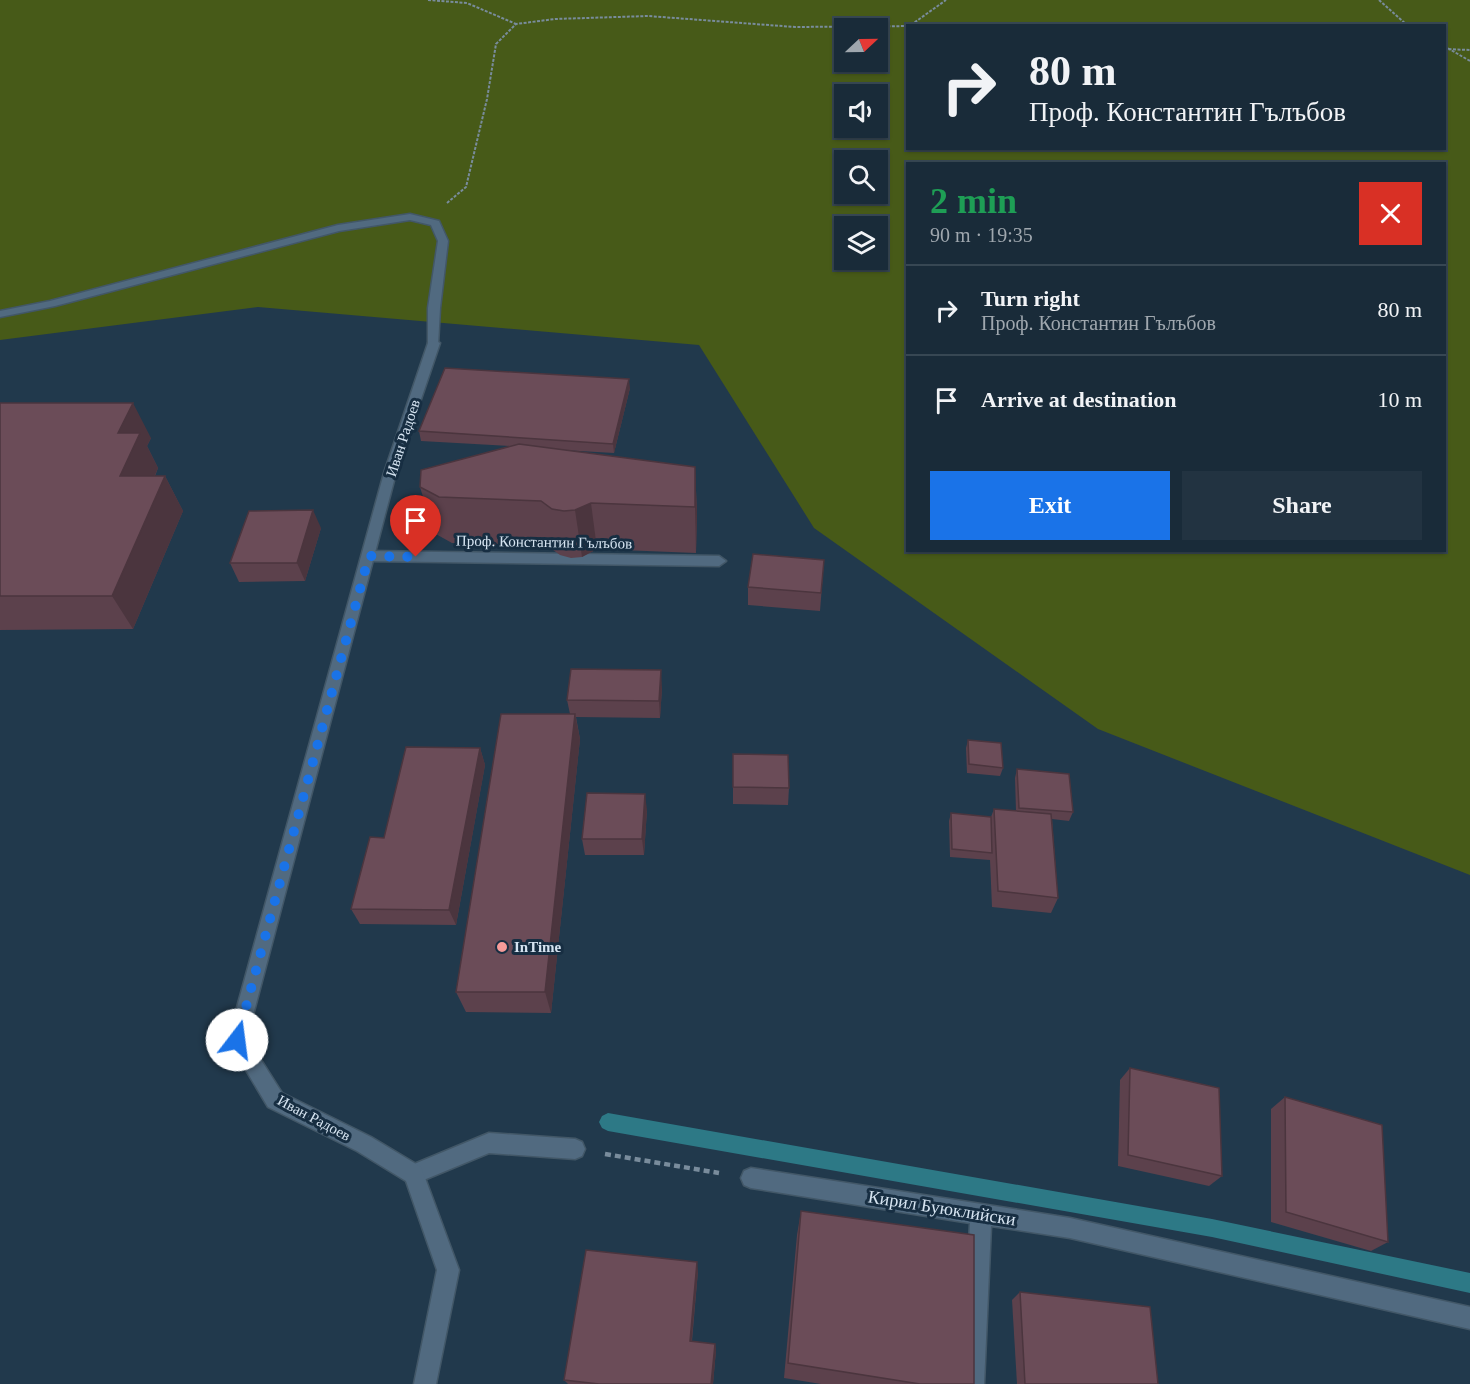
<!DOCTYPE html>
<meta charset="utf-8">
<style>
body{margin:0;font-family:"Times New Roman",serif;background:#223341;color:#f1f3f6;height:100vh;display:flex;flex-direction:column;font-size:22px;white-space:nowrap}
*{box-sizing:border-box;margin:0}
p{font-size:20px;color:#9fa7ae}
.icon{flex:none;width:33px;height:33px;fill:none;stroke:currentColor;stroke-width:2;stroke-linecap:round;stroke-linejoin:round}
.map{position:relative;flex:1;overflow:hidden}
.drawer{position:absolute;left:906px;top:162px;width:540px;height:390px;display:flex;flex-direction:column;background:#192b39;border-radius:0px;box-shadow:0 2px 4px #0004,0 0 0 2px #374753}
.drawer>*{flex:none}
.guide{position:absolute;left:906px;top:24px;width:540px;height:126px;border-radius:0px;box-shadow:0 2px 4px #0004,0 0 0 2px #374753;background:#192b39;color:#f1f3f6;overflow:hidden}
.needle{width:39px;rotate:68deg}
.buttons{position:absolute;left:834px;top:18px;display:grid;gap:12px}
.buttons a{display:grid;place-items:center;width:54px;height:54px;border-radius:0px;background:#192b39;box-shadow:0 2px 4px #0004,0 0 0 2px #374753;font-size:30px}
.pin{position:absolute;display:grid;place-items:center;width:51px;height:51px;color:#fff;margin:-62px -26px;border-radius:50% 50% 50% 0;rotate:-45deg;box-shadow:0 0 6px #0007}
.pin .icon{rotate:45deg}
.me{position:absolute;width:66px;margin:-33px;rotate:15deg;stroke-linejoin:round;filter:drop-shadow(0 0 4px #0008)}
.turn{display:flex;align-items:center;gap:21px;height:126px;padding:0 24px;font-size:27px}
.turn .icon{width:78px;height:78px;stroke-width:2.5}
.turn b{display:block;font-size:42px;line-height:51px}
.round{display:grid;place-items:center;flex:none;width:63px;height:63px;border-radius:0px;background:#223341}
.headline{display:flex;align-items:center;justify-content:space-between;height:102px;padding:0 24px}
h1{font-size:36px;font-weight:700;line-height:45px;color:#1e9e55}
.cta{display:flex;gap:12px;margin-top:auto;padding:12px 24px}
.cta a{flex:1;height:69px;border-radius:0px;background:#1a73e8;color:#fff;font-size:24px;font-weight:700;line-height:69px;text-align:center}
.cta a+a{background:#223341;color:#f1f3f6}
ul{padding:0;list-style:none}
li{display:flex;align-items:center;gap:18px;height:90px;padding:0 24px;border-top:2px solid #374753}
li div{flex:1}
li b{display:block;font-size:22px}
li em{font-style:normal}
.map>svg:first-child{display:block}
.green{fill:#475a18;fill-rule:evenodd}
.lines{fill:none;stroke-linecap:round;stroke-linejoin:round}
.stream{fill:#2d7986;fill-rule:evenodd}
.lane-casing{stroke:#425767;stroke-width:3}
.street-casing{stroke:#425767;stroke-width:3}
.path-far1{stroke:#798c9c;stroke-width:2;stroke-dasharray:3 1.5;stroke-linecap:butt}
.path{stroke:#798c9c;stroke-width:4.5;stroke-dasharray:6 4;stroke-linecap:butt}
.lane{fill:#516a80;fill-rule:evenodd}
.street{fill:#516a80;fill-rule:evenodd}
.wall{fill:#5c414c}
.shaded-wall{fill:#4b353e}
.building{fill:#6b4c58;stroke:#4b353e;stroke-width:1.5}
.route{stroke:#1a73e8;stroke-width:10;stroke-dasharray:0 18}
.poi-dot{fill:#f59b99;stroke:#172e42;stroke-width:2}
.labels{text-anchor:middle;stroke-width:6;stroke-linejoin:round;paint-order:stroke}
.street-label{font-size:15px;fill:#d6e4f1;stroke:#172e42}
.poi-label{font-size:15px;font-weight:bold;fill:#d6e4f1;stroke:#172e42;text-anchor:start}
.near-street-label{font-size:18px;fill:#d6e4f1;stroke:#172e42}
</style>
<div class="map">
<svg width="1470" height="1384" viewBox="0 0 1470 1384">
<rect width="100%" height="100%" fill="#21394c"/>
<path class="green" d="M0 0H1470V875L1098 729 814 528 699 345 258 307 0 340ZM908 26H1444V148H908ZM844 28H878V62H844ZM844 94H878V128H844ZM844 160H878V194H844ZM908 164H1444V550H908ZM844 226H878V260H844Z"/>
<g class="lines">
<polygon class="stream" points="608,1113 1212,1219 1470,1273 1470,1293 1212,1237 608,1131 602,1128 599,1122 602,1116"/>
<g class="lane-casing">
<g id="lane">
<polygon points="410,214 439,221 448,241 440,308 438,345 434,346 428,343 428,308 438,241 431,225 410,220 339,231 55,306 0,317 0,311 50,301 338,225"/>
<polygon points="369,551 719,556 726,561 719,566 369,561 362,556"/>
<polygon points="489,1133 575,1139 582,1142 585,1149 582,1156 575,1159 489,1153 414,1184 407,1181 404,1174 407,1167"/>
<polygon points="751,1168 1070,1218 1470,1307 1470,1329 1070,1238 991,1226 984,1384 962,1384 970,1223 751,1188 744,1185 741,1178 744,1171"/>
</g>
</g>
<g class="street-casing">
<polygon id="street" points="434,340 440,343 396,473 247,1038 282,1093 371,1137 421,1167 459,1270 436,1384 414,1384 437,1270 406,1181 357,1151 268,1107 228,1040 384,473 428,343"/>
</g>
<g class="path-far1">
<polyline points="428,0 467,3 516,24"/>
<polyline points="1379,0 1408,26"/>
<polyline points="911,25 946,0"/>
<polyline points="1444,46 1470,61"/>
<polyline points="1444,49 1470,50"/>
<polyline points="447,203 466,187 487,99 496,44 516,24 555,19 648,16 795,27 915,26"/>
</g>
<polyline class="path" points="605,1154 719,1173"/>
<use href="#lane" class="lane"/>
<use href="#street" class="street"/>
</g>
<g class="wall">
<polygon points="630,388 614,453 562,450 695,467 697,513 696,553 597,549 582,557 571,558 560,555 549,547 452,543 434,533 420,487 510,446 421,441 419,431"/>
<polygon points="0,403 151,438 147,446 158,468 155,476 165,476 183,511 133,629 0,630"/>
<polygon points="321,528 305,581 239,582 230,563"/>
<polygon points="824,560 820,611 748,605 748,587"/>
<polygon points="662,688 660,718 576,717 580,739 551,1013 466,1012 456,992 570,714 567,700"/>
<polygon points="968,740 1003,768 1000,776 967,773 966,748"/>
<polygon points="480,748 485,765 456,925 360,924 351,909 384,838"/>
<polygon points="733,754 789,788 788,805 733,804"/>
<polygon points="1017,769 1073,812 1069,821 1052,819 1058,898 1051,913 992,907 990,860 950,857 949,821 951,813 991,817 994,809 1016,811 1015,778"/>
<polygon points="647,810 644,855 585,855 582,839"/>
<polygon points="1130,1068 1222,1176 1209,1186 1118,1166 1120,1080"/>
<polygon points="1285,1097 1388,1242 1371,1251 1271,1222 1271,1109"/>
<polygon points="801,1211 974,1384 821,1384 784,1378 797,1235"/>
<polygon points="698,1271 692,1341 715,1344 716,1350 713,1384 568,1384 564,1380"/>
<polygon points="1020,1292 1158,1384 1017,1384 1012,1300"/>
</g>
<g class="shaded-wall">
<polygon points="629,379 630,388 614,453 613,444"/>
<polygon points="133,403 151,438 147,446 158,468 139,511 120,476 118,433"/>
<polygon points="695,467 697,513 696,553 695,507"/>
<polygon points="165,476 183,511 133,629 112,596"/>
<polygon points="591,503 597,549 582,557 575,510"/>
<polygon points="313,510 321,528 305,581 297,563"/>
<polygon points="661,670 662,688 660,718 659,701"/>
<polygon points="575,714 580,739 551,1013 545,992"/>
<polygon points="480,748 485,765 456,925 449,910"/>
<polygon points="645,794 647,810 644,855 642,839"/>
<polygon points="697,1262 698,1271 691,1347 690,1341"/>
<polygon points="715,1344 716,1350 713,1384 711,1384"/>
</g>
<g class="building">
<polygon points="445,368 629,379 613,444 419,431"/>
<polygon points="0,403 133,403 118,433 140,433 120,476 165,476 112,596 0,596"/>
<polygon points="519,444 695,467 695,507 591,503 575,510 564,511 552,509 541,501 439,497 420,487 421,470"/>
<polygon points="313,510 297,563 230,563 249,511"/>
<polygon points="753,554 824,560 821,593 748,587"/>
<polygon points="571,669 661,670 659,701 567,700"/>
<polygon points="501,714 575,714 545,992 456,992"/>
<polygon points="968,740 1001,743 1003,768 969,764"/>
<polygon points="406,747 480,748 449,910 351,909 370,837 384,838"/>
<polygon points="733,754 788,755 789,788 733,787"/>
<polygon points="1017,769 1069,774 1073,812 1019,808"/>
<polygon points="587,793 645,794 642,839 582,839"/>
<polygon points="994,809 1051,814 1058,898 998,891"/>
<polygon points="951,813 991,817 992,853 952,849"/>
<polygon points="1130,1068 1219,1088 1222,1176 1128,1155"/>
<polygon points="1285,1097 1382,1125 1388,1242 1286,1212"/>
<polygon points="801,1211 974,1235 974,1384 920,1384 788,1363"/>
<polygon points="586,1250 697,1262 690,1341 715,1344 711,1384 599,1384 564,1380"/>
<polygon points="1020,1292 1150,1307 1158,1384 1025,1384"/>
</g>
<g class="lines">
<polyline class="route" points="237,1040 369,556 416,557"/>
</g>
<circle class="poi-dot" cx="502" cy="947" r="6"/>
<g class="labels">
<g class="street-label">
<text transform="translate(403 438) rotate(-72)" y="5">Иван Радоев</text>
<text transform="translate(544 542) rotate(1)" y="5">Проф. Константин Гълъбов</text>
<text transform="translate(314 1118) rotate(28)" y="5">Иван Радоев</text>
</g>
<g class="poi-label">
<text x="514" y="952">InTime</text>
</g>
<g class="near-street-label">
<text transform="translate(942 1208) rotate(9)" y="6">Кирил Буюклийски</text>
</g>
</g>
</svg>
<div class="buttons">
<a><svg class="needle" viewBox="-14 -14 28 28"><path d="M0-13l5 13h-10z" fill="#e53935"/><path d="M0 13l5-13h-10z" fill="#9fa7ae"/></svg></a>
<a><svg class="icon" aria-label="sound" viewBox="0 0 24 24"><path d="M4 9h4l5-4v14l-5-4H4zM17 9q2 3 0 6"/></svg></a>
<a><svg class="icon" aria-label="search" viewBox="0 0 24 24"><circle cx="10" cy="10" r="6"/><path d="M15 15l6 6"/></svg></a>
<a><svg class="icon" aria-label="layers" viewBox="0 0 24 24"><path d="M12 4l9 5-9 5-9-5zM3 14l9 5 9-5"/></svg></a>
</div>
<div class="pin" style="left:416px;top:557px;background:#d93025"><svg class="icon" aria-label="arrive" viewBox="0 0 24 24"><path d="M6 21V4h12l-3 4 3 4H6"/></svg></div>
<svg class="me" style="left:237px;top:1040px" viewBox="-20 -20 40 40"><circle r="19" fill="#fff"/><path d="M0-13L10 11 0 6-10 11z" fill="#1a73e8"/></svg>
<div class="guide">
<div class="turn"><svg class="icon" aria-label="right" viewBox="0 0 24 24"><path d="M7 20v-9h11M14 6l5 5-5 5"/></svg><div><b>80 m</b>Проф. Константин Гълъбов</div></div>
</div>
<section class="drawer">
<div class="headline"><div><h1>2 min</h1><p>90 m · 19:35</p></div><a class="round" style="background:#d93025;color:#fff"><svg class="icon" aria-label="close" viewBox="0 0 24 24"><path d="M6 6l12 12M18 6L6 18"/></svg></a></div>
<ul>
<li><svg class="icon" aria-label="right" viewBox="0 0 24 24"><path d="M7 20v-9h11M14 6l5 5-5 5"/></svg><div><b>Turn right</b><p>Проф. Константин Гълъбов</p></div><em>80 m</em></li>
<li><svg class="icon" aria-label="arrive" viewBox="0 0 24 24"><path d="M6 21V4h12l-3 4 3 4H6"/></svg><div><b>Arrive at destination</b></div><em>10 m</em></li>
</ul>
<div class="cta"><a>Exit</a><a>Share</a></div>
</section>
</div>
